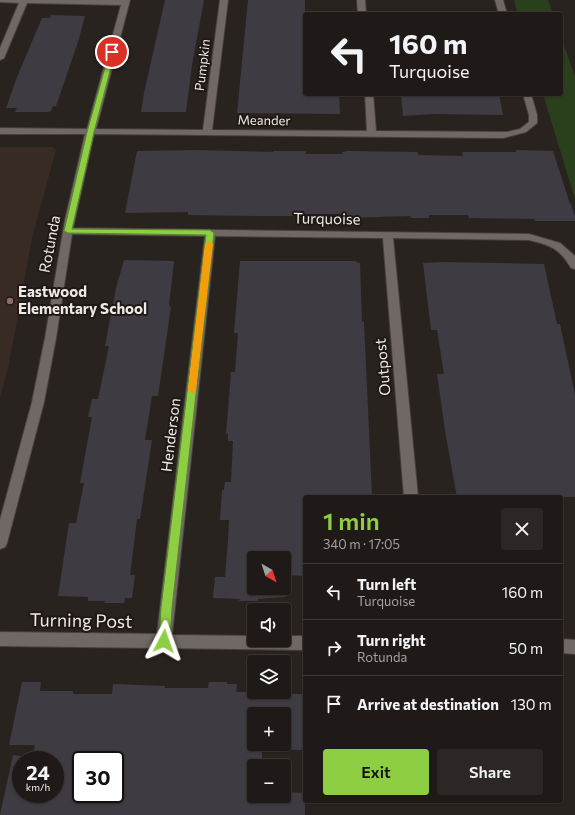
<!DOCTYPE html>
<meta charset="utf-8">
<style>
body{margin:0;font-family:Commissioner,sans-serif;background:#2c2724;color:#f1f3f6;height:100vh;display:flex;flex-direction:column;font-size:15px;white-space:nowrap}
*{box-sizing:border-box;margin:0}
p{font-size:13px;color:#a1a1a1}
.icon{flex:none;width:22px;height:22px;fill:none;stroke:currentColor;stroke-width:2;stroke-linecap:round;stroke-linejoin:round}
.map{position:relative;flex:1;overflow:hidden}
.panel{position:absolute;left:303px;top:495px;width:260px;height:308px;display:flex;flex-direction:column;background:#1f1a17;border-radius:4px;box-shadow:0 1px 3px #0004,0 0 0 1px #3c3836}
.panel>*{flex:none}
.guide{position:absolute;left:303px;top:12px;width:260px;height:84px;border-radius:4px;box-shadow:0 1px 3px #0004,0 0 0 1px #3c3836;background:#1f1a17;color:#f1f3f6;overflow:hidden}
.needle{width:26px;rotate:141deg}
.controls{position:absolute;left:247px;top:551px;display:grid;gap:8px}
.controls a{display:grid;place-items:center;width:44px;height:44px;border-radius:4px;background:#1f1a17;box-shadow:0 1px 3px #0004,0 0 0 1px #3c3836;font-size:20px}
.speed{position:absolute;left:12px;top:751px;display:flex;gap:8px;font-size:20px;font-weight:700;text-align:center}
.speed>*{display:grid;place-content:center;width:52px;height:52px;border-radius:50%;background:#1f1a17;box-shadow:0 1px 3px #0004,0 0 0 1px #3c3836;line-height:1}
.speed small{font-size:10px;font-weight:400}
.speed .limit{border:2px solid #111;border-radius:6px;background:#fff;color:#111}
.pin{position:absolute;display:grid;place-items:center;width:34px;height:34px;color:#fff;margin:-17px;border:2px solid #fff;border-radius:50%;box-shadow:0 1px 4px #0007}
.me{position:absolute;width:44px;margin:-22px;rotate:4deg;stroke-linejoin:round;filter:drop-shadow(0 0 3px #0008)}
.turn{display:flex;align-items:center;gap:14px;height:84px;padding:0 20px;font-size:18px}
.turn .icon{width:52px;height:52px;stroke-width:2.5}
.turn b{display:block;font-size:28px;line-height:34px}
.round{display:grid;place-items:center;flex:none;width:42px;height:42px;border-radius:4px;background:#2c2724}
.summary{display:flex;align-items:center;justify-content:space-between;height:68px;padding:0 20px}
h1{font-size:24px;font-weight:600;line-height:30px;color:#8ece43}
.primary-button{display:flex;gap:8px;margin-top:auto;padding:8px 20px}
.primary-button a{flex:1;height:46px;border-radius:4px;background:#8ece43;color:#111;font-size:16px;font-weight:600;line-height:46px;text-align:center}
.primary-button a+a{background:#2c2724;color:#f1f3f6}
ul{padding:0;list-style:none}
li{display:flex;align-items:center;gap:12px;height:56px;padding:0 20px;border-top:1px solid #3c3836}
li div{flex:1}
li b{display:block;font-size:15px}
li em{font-style:normal}
.map>svg:first-child{display:block}
.built{fill:#372b24}
.green{fill:#2a401c}
.building{fill:#3e3b42;fill-rule:evenodd}
.lines{fill:none;stroke-linecap:round;stroke-linejoin:round}
.minor-casing{stroke:#47413e;stroke-width:2}
.minor{fill:#706864;fill-rule:evenodd}
.route{fill:#8ece43;stroke:#5c862c}
.slow{fill:#f59e0b}
.education-dot{fill:#8d6e63;stroke:#1f1916;stroke-width:1.5}
.labels{text-anchor:middle;stroke-width:4;stroke-linejoin:round;paint-order:stroke}
.far-street-label{font-size:13px;fill:#eee9e7;stroke:#1f1916}
.street-label{font-size:15px;fill:#eee9e7;stroke:#1f1916}
.poi-label{font-size:15px;font-weight:bold;fill:#eee9e7;stroke:#1f1916;text-anchor:start}
.near-street-label{font-size:18px;fill:#eee9e7;stroke:#1f1916}
</style>
<div class="map">
<svg width="575" height="815" viewBox="0 0 575 815">
<rect width="100%" height="100%" fill="#29231f"/>
<polygon class="built" points="0,147 52,147 56,150 32,238 9,364 0,398"/>
<g class="green">
<polygon points="514,0 548,0 553,14 518,14"/>
<polygon points="561,37 575,77 575,199 543,94 561,94"/>
</g>
<g class="building">
<polygon points="165,0 204,0 192,65 186,112 141,112 144,93"/>
<polygon points="248,0 305,0 305,94 339,94 340,114 237,113"/>
<polygon points="51,15 85,16 78,42 56,106 53,106 51,111 48,112 15,112 17,108 6,108 17,77 42,18 50,18"/>
<polygon points="401,94 499,94 503,115 434,114 403,116"/>
<polygon points="196,150 273,152 273,151 306,151 306,154 342,154 342,152 348,151 418,152 418,155 463,156 462,152 516,152 516,150 553,151 570,204 571,204 575,216 575,221 535,221 534,219 469,218 468,215 429,215 429,218 411,218 410,216 345,218 345,214 299,214 299,216 259,216 188,215 188,212 125,213 137,151"/>
<polygon points="124,260 174,261 169,306 171,307 158,396 152,396 145,440 152,440 140,519 137,519 130,575 135,575 132,598 125,598 124,603 104,603 105,601 88,601 88,597 58,596 69,523 76,523 84,483 80,483 92,417 88,417 92,399 98,399 109,346 105,346 116,288"/>
<path d="M240 261H356V262L360 263 362 322H364L372 497H305V576L287 575 286 597 258 599V601H239L240 599 213 598 215 577H225L228 540 229 520H220L222 490H224L225 482H231L233 441H228V434H226L231 372H235L238 333H234ZM254 558H284V588H254Z"/>
<polygon points="441,262 544,264 557,324 560,324 575,395 575,497 457,497 446,437 437,374 444,374 437,330 431,330 423,263"/>
<path d="M22 682H41L40 691H73V694H112L113 684 165 686V688H208L209 682H227V684H237L236 692H290V694H305V750L262 749V766H254V796H284V792L305 793V815H0L13 755 21 756V794H55V760H32L35 745H9ZM254 714H284V744H254ZM81 760H115V794H81Z"/>
</g>
<g class="lines">
<g class="minor-casing">
<g id="minor">
<path d="M0 0H130L96 129 203 130 220 0H228L212 130 367 131 365 94H373L376 131 507 132 520 129 529 122V115L523 94H531L537 115V123L526 132 503 138 94 134 73 228 529 234 560 243 575 256V269L571 268C560 249 551 245 529 240L393 238 418 497H404L383 238 215 236 172 635 254 636V640H284V636H305V650L0 646V632L157 634 205 236 72 234 56 338 44 402 7 543 5 547 0 549V520L32 402 45 338 65 220 85 134H0V128L87 129 121 5 27 3 4 58 0 60V48L19 3 0 2Z"/>
<polygon points="357,0 365,0 366,14 358,14"/>
<polygon points="495,0 503,0 507,14 499,14"/>
<polygon points="561,639 575,640 575,654 561,653"/>
</g>
</g>
<use href="#minor" class="minor"/>
</g>
<polygon class="route" points="110,50 115,52 94,132 72,229 210,230 214,233 172,608 170,641 168,645 164,647 160,645 159,641 161,608 206,235 68,233 64,231 87,132"/>
<polygon class="slow" points="209,241 213,244 196,390 192,394 188,390 205,244"/>
<circle class="education-dot" cx="10" cy="301" r="4"/>
<g class="labels">
<g class="far-street-label">
<text transform="translate(202 65) rotate(-83)" y="5">Pumpkin</text>
<text transform="translate(264 120) rotate(1)" y="5">Meander</text>
</g>
<g class="street-label">
<text transform="translate(327 219) rotate(1)" y="5">Turquoise</text>
<text transform="translate(50 244) rotate(-79)" y="5">Rotunda</text>
<text transform="translate(383 367) rotate(-95)" y="5">Outpost</text>
<text transform="translate(171 435) rotate(-83)" y="5">Henderson</text>
</g>
<g class="poi-label">
<text x="18" y="297">Eastwood<tspan x="18" dy="17">Elementary School</tspan></text>
</g>
<g class="near-street-label">
<text transform="translate(81 621) rotate(1)" y="6">Turning Post</text>
</g>
</g>
</svg>
<div class="controls">
<a><svg class="needle" viewBox="-14 -14 28 28"><path d="M0-13l5 13h-10z" fill="#e53935"/><path d="M0 13l5-13h-10z" fill="#a1a1a1"/></svg></a>
<a><svg class="icon" aria-label="sound" viewBox="0 0 24 24"><path d="M4 9h4l5-4v14l-5-4H4zM17 9q2 3 0 6"/></svg></a>
<a><svg class="icon" aria-label="layers" viewBox="0 0 24 24"><path d="M12 4l9 5-9 5-9-5zM3 14l9 5 9-5"/></svg></a>
<a>+</a>
<a>−</a>
</div>
<div class="speed"><div>24<small>km/h</small></div><div class="limit">30</div></div>
<div class="pin" style="left:112px;top:52px;background:#d93025"><svg class="icon" aria-label="arrive" viewBox="0 0 24 24"><path d="M6 21V4h12l-3 4 3 4H6"/></svg></div>
<svg class="me" style="left:164px;top:641px" viewBox="-20 -20 40 40"><path d="M0-17L14 15 0 8-14 15z" fill="#8ece43" stroke="#fff" stroke-width="4"/></svg>
<div class="guide">
<div class="turn"><svg class="icon" aria-label="left" viewBox="0 0 24 24"><path d="M17 20v-9H6M10 6l-5 5 5 5"/></svg><div><b>160 m</b>Turquoise</div></div>
</div>
<section class="panel">
<div class="summary"><div><h1>1 min</h1><p>340 m · 17:05</p></div><a class="round"><svg class="icon" aria-label="close" viewBox="0 0 24 24"><path d="M6 6l12 12M18 6L6 18"/></svg></a></div>
<ul>
<li><svg class="icon" aria-label="left" viewBox="0 0 24 24"><path d="M17 20v-9H6M10 6l-5 5 5 5"/></svg><div><b>Turn left</b><p>Turquoise</p></div><em>160 m</em></li>
<li><svg class="icon" aria-label="right" viewBox="0 0 24 24"><path d="M7 20v-9h11M14 6l5 5-5 5"/></svg><div><b>Turn right</b><p>Rotunda</p></div><em>50 m</em></li>
<li><svg class="icon" aria-label="arrive" viewBox="0 0 24 24"><path d="M6 21V4h12l-3 4 3 4H6"/></svg><div><b>Arrive at destination</b></div><em>130 m</em></li>
</ul>
<div class="primary-button"><a>Exit</a><a>Share</a></div>
</section>
</div>
